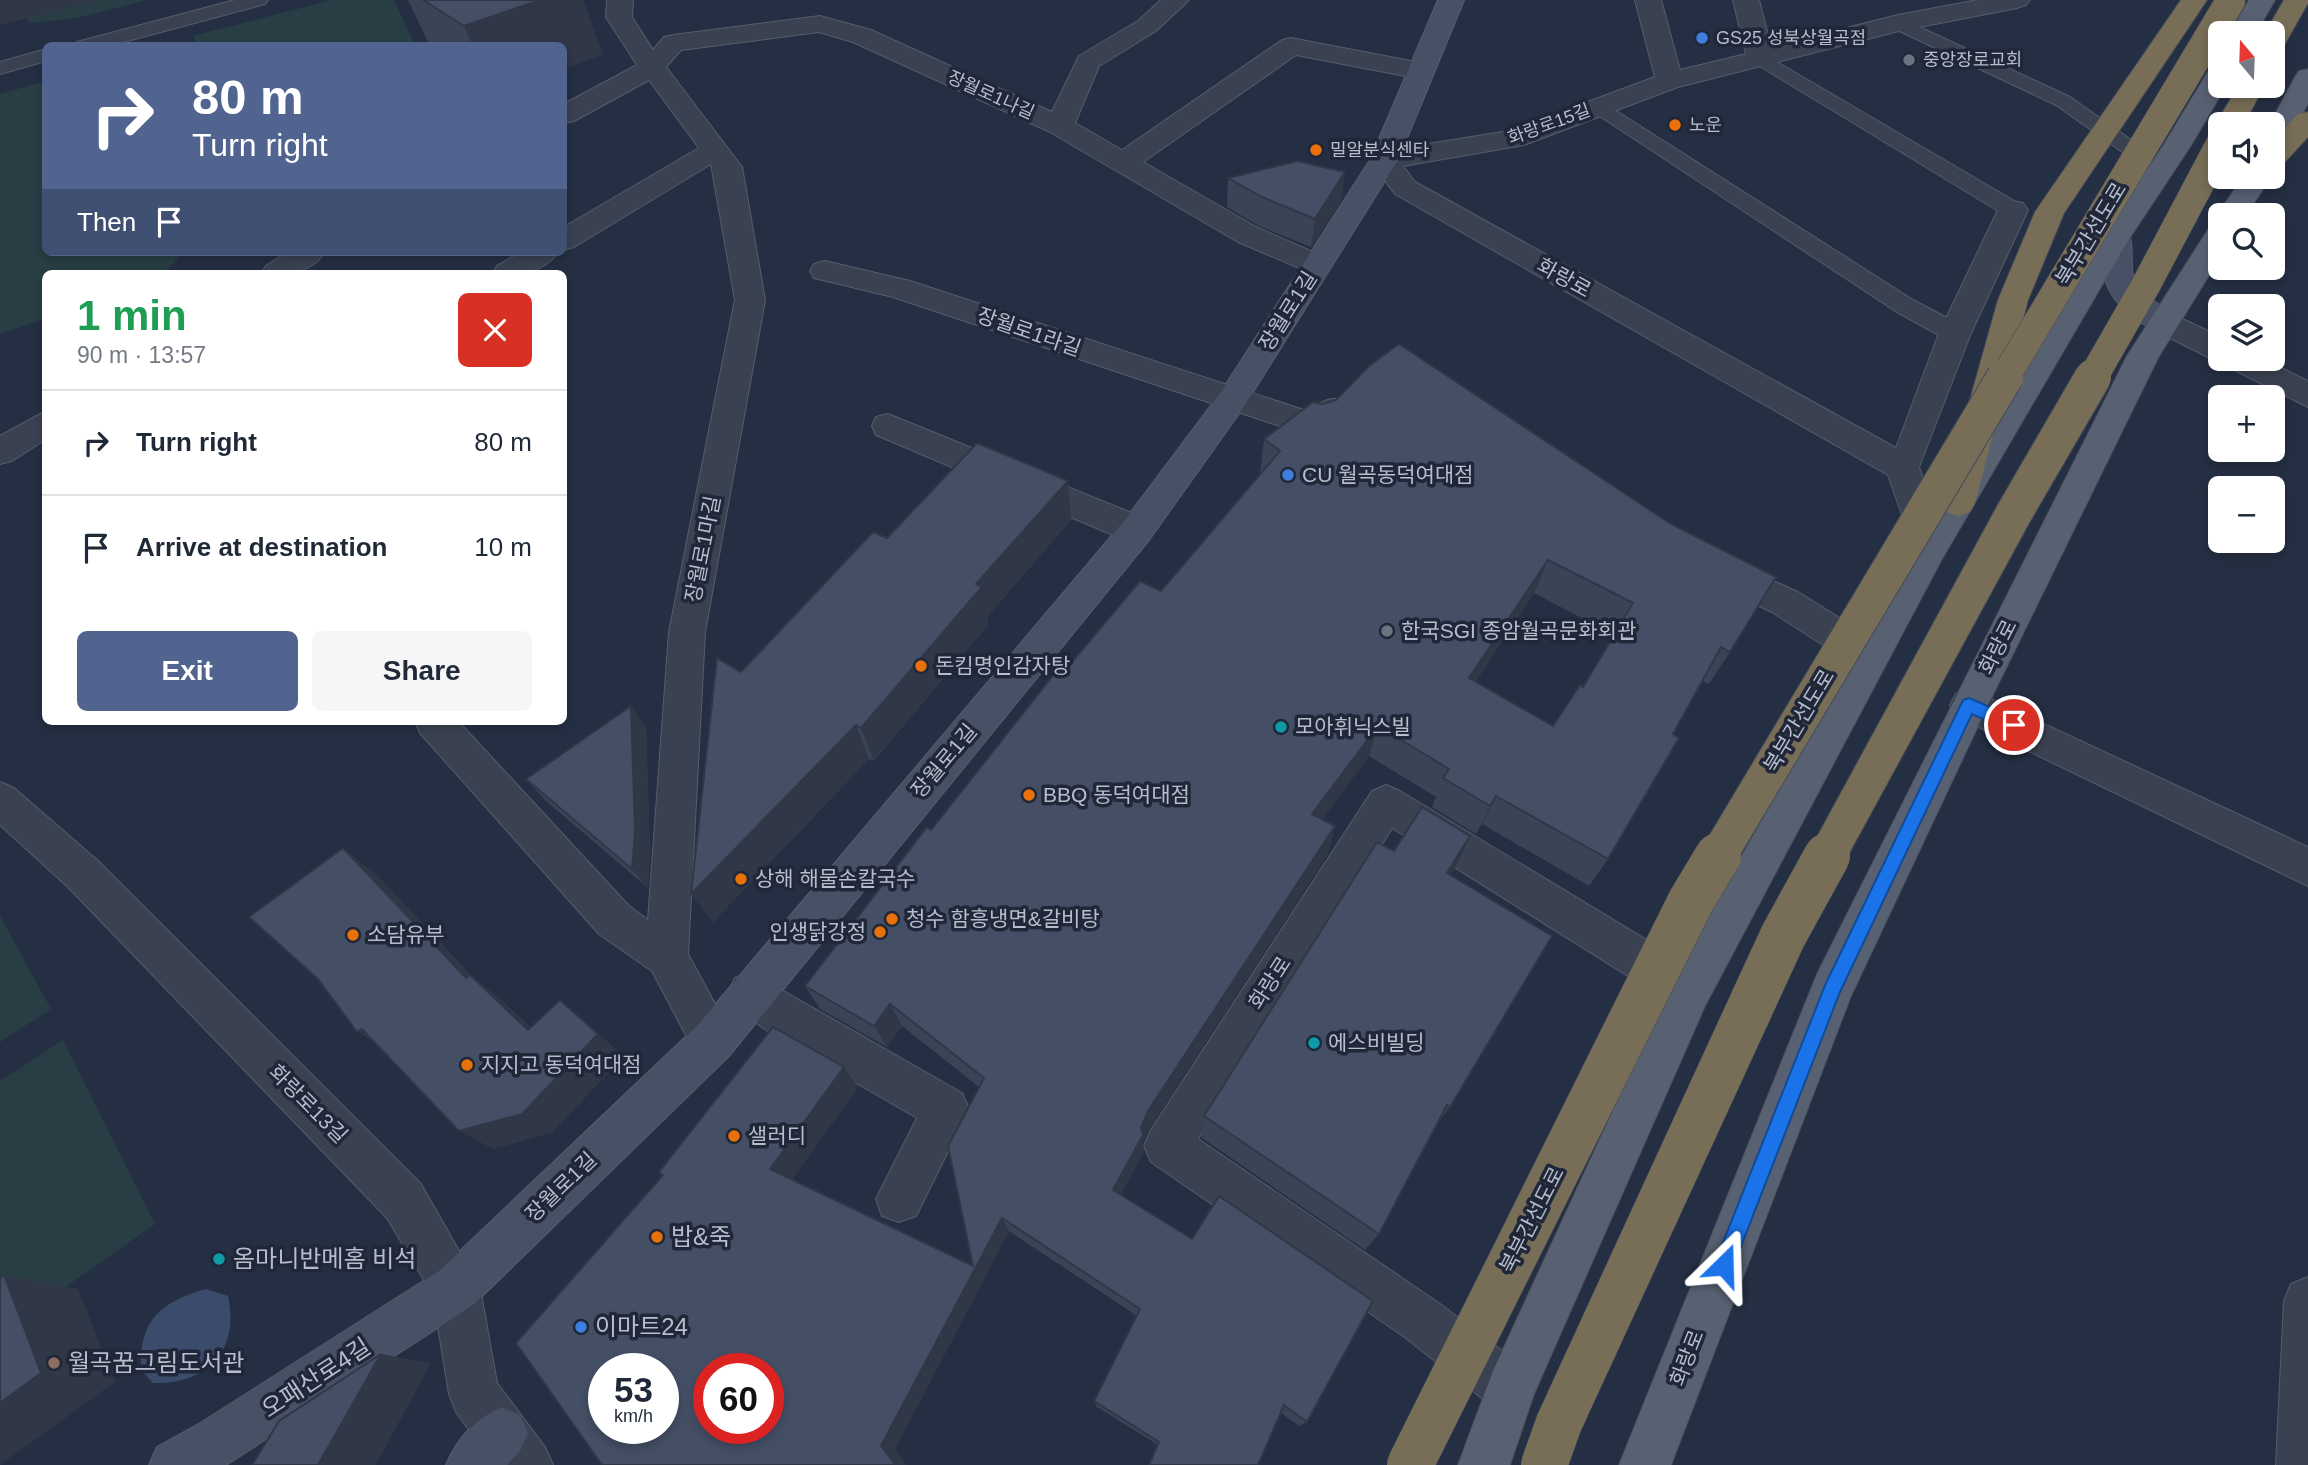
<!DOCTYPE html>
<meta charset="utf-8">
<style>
body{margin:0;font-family:Helvetica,"Noto Sans KR",sans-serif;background:#f6f6f7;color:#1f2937;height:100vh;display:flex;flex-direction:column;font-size:26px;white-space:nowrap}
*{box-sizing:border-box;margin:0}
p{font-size:23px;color:#747a83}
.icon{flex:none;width:38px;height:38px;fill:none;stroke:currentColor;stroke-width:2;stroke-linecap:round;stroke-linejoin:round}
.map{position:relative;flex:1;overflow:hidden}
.panel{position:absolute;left:42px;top:270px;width:525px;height:455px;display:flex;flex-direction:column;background:#fff;border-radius:10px;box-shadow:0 4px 10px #0003}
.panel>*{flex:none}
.top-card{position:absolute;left:42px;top:42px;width:525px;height:214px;border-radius:10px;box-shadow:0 4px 10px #0003;background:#50648f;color:#fff;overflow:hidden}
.needle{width:46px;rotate:341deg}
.tools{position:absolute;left:2208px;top:21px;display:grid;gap:14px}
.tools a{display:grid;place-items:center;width:77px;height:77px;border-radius:10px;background:#fff;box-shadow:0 4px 10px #0003;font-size:35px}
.speed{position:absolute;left:588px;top:1353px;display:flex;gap:14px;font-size:35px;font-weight:700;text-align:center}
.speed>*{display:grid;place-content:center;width:91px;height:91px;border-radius:50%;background:#fff;box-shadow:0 4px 10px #0003;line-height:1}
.speed small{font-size:18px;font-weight:400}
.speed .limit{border:10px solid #d22;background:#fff;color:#111}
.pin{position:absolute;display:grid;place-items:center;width:60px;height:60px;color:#fff;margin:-30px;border:4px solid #fff;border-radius:50%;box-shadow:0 2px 7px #0007}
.me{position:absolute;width:77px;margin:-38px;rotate:22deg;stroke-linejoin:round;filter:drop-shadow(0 0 5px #0008)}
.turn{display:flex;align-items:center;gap:24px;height:147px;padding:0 35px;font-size:32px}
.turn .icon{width:91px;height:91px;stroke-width:2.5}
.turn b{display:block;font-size:49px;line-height:60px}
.then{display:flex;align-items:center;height:66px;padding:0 35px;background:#0003;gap:14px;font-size:26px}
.round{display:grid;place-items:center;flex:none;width:74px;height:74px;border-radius:10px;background:#f6f6f7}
.head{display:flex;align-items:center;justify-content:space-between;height:119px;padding:0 35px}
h1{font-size:42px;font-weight:600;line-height:52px;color:#1e9e55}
.cta{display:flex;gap:14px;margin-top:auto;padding:14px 35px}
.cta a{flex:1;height:80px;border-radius:10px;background:#50648f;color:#fff;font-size:28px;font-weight:600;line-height:80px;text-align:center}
.cta a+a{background:#f6f6f7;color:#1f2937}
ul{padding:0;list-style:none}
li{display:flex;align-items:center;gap:21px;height:105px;padding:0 35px;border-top:2px solid #e0e1e3}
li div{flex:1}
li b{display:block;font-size:26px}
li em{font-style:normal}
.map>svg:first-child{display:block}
.green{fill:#283e44}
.water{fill:#3b4b6c}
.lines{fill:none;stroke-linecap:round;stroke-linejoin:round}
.lane-casing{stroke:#555d6c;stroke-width:2}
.street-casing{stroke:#555d6c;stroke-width:2}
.secondary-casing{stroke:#555d6c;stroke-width:2}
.primary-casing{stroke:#444b5b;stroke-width:2}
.highway-casing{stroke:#424a59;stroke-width:2}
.lane{fill:#3a4252;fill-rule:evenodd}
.street{fill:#3a4252;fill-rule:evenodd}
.secondary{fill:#485065;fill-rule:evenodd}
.primary{fill:#586172;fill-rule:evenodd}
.highway{fill:#786e57;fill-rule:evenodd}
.highway-bridge-far2-casing{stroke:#424a59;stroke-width:30;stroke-linecap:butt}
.highway-bridge-far1-casing{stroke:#424a59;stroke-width:38;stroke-linecap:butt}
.highway-bridge-casing{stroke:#424a59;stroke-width:47;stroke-linecap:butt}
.highway-bridge-far2{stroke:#786e57;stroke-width:29}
.highway-bridge-far1{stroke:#786e57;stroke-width:36}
.highway-bridge{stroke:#786e57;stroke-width:46}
.wall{fill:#3a4457;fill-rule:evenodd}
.shaded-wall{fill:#303747}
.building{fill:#444f65;stroke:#303747;stroke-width:2;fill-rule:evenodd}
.route{fill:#1a73e8;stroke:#114b97;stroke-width:2}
.shop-dot{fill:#3f7fe0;stroke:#1f2738;stroke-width:2.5}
.worship-dot{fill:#6b7280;stroke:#1f2738;stroke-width:2.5}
.food-dot{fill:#e8710a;stroke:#1f2738;stroke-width:2.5}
.culture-dot{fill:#0f9aa8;stroke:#1f2738;stroke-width:2.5}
.education-dot{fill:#8d6e63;stroke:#1f2738;stroke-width:2.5}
.labels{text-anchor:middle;stroke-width:7;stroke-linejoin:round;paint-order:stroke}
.far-poi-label{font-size:18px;fill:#b7bdcc;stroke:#1f2738;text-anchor:start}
.far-street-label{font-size:18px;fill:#b7bdcc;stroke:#1f2738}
.street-label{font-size:21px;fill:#b7bdcc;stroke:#1f2738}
.poi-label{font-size:21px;fill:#b7bdcc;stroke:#1f2738;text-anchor:start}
.near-poi-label{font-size:24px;fill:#b7bdcc;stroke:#1f2738;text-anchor:start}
.near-street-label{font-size:24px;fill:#b7bdcc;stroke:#1f2738}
</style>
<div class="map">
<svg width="2308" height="1465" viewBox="0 0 2308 1465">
<rect width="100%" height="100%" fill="#252f43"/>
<g class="green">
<polygon points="98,0 147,0 77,18 31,23 26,18"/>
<polygon points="332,0 394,0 415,45 197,46 193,36"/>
<polygon points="45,81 46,252 184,252 164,273 46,273 45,319 0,334 0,94"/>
<polygon points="0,916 51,1009 0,1042"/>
<polygon points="63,1040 155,1224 0,1333 0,1081"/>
</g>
<path class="water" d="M206 1289 228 1296C240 1350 207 1385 153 1383L141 1370C138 1320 162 1301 206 1289Z"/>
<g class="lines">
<g class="lane-casing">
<g id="lane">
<polygon points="235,0 268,0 265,4 109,46 74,46 77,42"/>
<polygon points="1898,17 2070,97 2171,168 2168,173 2152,173 2056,105 1891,27 1888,23 1891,19"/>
<polygon points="46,49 46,61 0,74 0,62"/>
<polygon points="1760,52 2021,205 2024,210 2021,215 2005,215 1753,62 1750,58 1753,54"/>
<polygon points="1599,100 1913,300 1964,327 1967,333 1964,339 1955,341 1946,339 1897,312 1592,111 1588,106 1592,101"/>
</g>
</g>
<g class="street-casing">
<g id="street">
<polygon points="607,0 633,0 632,17 653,50 664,37 673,35 820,16 871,30 1052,112 1079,56 1138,21 1161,0 1189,0 1156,31 1099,66 1075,123 1122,150 1282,40 1291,38 1421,63 1430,65 1434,71 1430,77 1421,79 1296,55 1143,162 1258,228 1327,258 1331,265 1327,272 1316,275 1238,242 1050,132 853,42 819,32 681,50 666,67 742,167 765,300 705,632 688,954 735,1041 729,1056 713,1063 697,1056 652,971 599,934 420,733 415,721 458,721 629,906 648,920 669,632 735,300 711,164 574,247 564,250 564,227 699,148 649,80 574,121 564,123 564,104 637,65 606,17"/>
<polygon points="1635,0 1661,0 1680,70 1746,54 1733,0 1759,0 1771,47 1898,15 1978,0 2030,0 2026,5 2017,8 1899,31 1678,87 1524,145 1403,166 1415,182 1896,448 1939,333 1998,210 2003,203 2013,201 2023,203 2028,210 1971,333 1919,467 1947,547 1941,557 1929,561 1917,557 1888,475 1395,194 1370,160 1374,154 1384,151 1509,131 1655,77"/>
<path d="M288 252H325C310 275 286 273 262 273L266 266Z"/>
<path d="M521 252H558C543 275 517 273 493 273L497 266Z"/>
<path d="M825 261 910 281 1310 412C1322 401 1329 396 1346 401L1350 409 1328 435 1316 438 893 297 814 278 810 271 814 264Z"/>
<polygon points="2163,310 2221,337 2221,359 2263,359 2308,381 2308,407 2152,329 2147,321 2152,313"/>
<polygon points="46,411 46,439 12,461 0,464 0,436"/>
<polygon points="888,414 1149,520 1154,530 1149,540 1137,544 1125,540 876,435 872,426 876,417"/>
<polygon points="1719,557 1798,592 1883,645 1889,656 1883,667 1870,671 1857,667 1772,612 1706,581 1701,571 1706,561"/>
<polygon points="1969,689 2308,847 2308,886 1956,716 1950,705 1956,694"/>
<polygon points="0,782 14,788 98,861 421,1184 480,1288 497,1383 545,1447 553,1465 495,1465 456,1412 449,1394 433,1295 387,1218 68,887 0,825"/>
<polygon points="1386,785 1400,791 1698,971 1705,986 1698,1001 1683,1007 1668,1001 1392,828 1198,1139 1440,1304 1529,1371 1536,1389 1529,1407 1511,1414 1493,1407 1406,1338 1151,1162 1144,1146 1151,1130 1372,791"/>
<polygon points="750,972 962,1093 969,1109 916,1216 899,1222 882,1216 876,1199 917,1118 775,1036 735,1008 728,993 735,978"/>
<polygon points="2308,1277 2308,1465 2276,1465 2284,1301 2291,1284"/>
</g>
</g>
<g class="secondary-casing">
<g id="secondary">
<polygon points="1438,0 1464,0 1398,160 1243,408 1149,540 729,1056 473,1305 226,1465 149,1465 157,1447 202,1422 439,1271 697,1026 1125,520 1221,392 1370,160"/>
<path d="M2116 226 2126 229C2137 245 2127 267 2136 285 2145 302 2169 305 2179 321L2174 329 2163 332C2127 321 2102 294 2101 256 2101 246 2100 238 2106 229Z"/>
<path d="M502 1407 520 1415 528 1433 520 1451 507 1465H446C457 1439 476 1418 502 1407Z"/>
</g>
</g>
<g class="primary-casing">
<g id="primary">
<polygon points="2249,0 2275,0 2256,33 2230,33"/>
<polygon points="2221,63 2221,86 2226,86 2190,147 2129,239 1942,559 1705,1006 1534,1394 1510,1465 1458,1465 1493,1371 1675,976 1918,539 2101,236 2163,146 2212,65"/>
<polygon points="2308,69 2308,103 2283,151 2273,154 2273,124 2270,124 2295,77 2299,71"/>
<polygon points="2243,177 2271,177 2246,215 2221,215 2221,220 2217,215"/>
<polygon points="2221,222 2221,256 2158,358 1988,705 1851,996 1671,1465 1619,1465 1817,974 2127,356 2211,225"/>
</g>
</g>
<g class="highway-casing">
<g id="highway">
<polygon points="2181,0 2207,0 2064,213 2028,300 1975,503 1970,512 1958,516 1946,512 1941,503 1998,300 2035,212"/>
<polygon points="2284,0 2308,0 2308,3 2282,49 2273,51 2273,33 2265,33"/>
<polygon points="2238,86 2264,86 2244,124 2221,124 2220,130 2216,124"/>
<polygon points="2308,112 2308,137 2283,164 2273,167 2273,141 2298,114"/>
</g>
</g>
<use href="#lane" class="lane"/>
<use href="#street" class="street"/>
<use href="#secondary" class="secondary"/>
<use href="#primary" class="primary"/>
<use href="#highway" class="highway"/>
<g class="highway-bridge-far2-casing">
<g id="highway-bridge-far2">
<polyline points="2004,379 2231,0"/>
<polyline points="2092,379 2147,283 2221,143"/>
</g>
</g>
<g class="highway-bridge-far1-casing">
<g id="highway-bridge-far1">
<polyline points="1717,858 2005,377"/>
<polyline points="1826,858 2014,513 2093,377"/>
</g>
</g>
<g class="highway-bridge-casing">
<g id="highway-bridge">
<polyline points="1410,1465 1691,901 1718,856"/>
<polyline points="1544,1465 1559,1423 1783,936 1827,856"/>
</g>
</g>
<use href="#highway-bridge-far2" class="highway-bridge-far2"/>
<use href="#highway-bridge-far1" class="highway-bridge-far1"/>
<use href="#highway-bridge" class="highway-bridge"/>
</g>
<g class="wall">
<polygon points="408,0 583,0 603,55 564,46 430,46"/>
<polygon points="1345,172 1341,201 1311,247 1259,226 1227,207 1228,178"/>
<path d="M1313 402 1730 652 1709 684 1702 681 1673 734 1608 859 1589 886 1482 824 1476 834 1432 807 1436 797 1369 756 1322 819 1328 854 1149 1129 1143 1141 1144 1151 1121 1194 1307 1422 1299 1426 1281 1413 1158 1445 1097 1407 1094 1401 1137 1316 1009 1231 895 1449 516 1343 858 1087 792 1179 973 1266 979 1087 902 1026 887 1047 820 1009 805 986 931 830 1068 667 1161 591 1260 474 1264 439ZM1534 593 1614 635 1583 687 1553 726 1476 681Z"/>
<polygon points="1068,481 1071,520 987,617 989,624 874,761 869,759 713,922 691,894 741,672 887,538"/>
<polygon points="631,706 646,728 650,851 648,888 545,800 526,779"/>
<polygon points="1470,836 1450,876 1450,1107 1436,1125 1379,1234 1365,1250 1202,1138 1204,1116 1394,851"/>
</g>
<g class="shaded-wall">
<polygon points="0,0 98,0 0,25"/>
<polygon points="540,0 583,0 603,55 564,69 564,46 473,46 464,26"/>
<polygon points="1345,172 1341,201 1311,247 1315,219"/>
<polygon points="1068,481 1071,520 987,617 989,624 874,761 861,728 976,584"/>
<polygon points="1548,560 1534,593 1457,709 1469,678"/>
<polygon points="631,706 646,728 650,851 648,888 632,869"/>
<polygon points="856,725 869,759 713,922 691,894"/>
<polygon points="1378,726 1369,756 1306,842 1312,814"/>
<polygon points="1496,796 1482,824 1476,834 1490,806"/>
<polygon points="1335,826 1328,854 1149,1129 1143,1141 1144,1151 1115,1204 1113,1190 1148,1111"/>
<polygon points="1470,836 1454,870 1432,906 1447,873"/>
<polygon points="343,848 378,876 475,979 501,999 557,1052 528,1030 466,978"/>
<polygon points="560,1000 624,1056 552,1133 493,1149 459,1131"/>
<polygon points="890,1004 902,1026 887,1047 874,1026"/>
<polygon points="362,1029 394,1054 357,1032"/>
<polygon points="844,1067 858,1087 788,1185 770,1169"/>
<polygon points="1002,1218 1009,1231 895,1449 907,1465 896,1465 881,1446"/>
<polygon points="4,1275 78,1289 115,1382 0,1465 0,1403"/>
<polygon points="381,1354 431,1363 376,1465 318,1465"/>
</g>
<g class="building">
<polygon points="423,0 540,0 464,26"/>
<polygon points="1297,161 1345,172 1315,219 1262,197 1228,178"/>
<path d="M1399 344 1671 524 1776 577 1730 652 1721 647 1673 734 1679 738 1608 859 1496 796 1490 806 1443 778 1449 769 1378 726 1312 814 1335 826 1148 1111 1141 1128 1143 1135 1113 1190 1192 1239 1219 1196 1373 1301 1307 1422 1284 1405 1258 1465H1149L1159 1442 1094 1401 1140 1309 1002 1218 881 1446 896 1465H602L516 1343 663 1175 659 1172 773 1027 844 1067 770 1169 973 1266 948 1146 984 1078 890 1004 874 1026 805 986 927 827 931 830 1062 664 1068 667 1140 581 1161 591 1280 451 1264 439 1313 402 1322 404 1336 400 1369 366ZM1548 560 1633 603 1583 687 1580 685 1553 726 1469 678ZM604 1368H663V1428H604ZM709 1368H768V1428H709Z"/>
<polygon points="977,443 1068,481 976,584 982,587 861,728 856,725 691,894 717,658 741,672 873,532 887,538"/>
<polygon points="631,706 635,831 632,869 526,779"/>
<polygon points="1422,807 1470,836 1447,873 1552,936 1450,1107 1447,1105 1379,1234 1204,1116 1377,842 1394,851"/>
<polygon points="343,848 466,978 470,975 528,1030 560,1000 598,1034 522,1114 459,1131 362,1029 357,1032 318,979 249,917"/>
<polygon points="4,1275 41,1373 0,1403 0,1278"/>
<polygon points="381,1354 318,1465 252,1465 279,1421"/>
</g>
<polygon class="route" points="1969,698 2020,720 2022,725 2014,732 1972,714 1840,992 1731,1272 1724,1274 1717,1272 1714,1265 1826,983 1963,700"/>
<g class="shop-dot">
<circle cx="1702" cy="38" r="7"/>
<circle cx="1288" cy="475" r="7"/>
<circle cx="581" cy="1327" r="7"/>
</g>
<g class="worship-dot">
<circle cx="1909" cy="60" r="7"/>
<circle cx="1387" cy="631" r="7"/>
</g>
<g class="food-dot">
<circle cx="1675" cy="125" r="7"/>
<circle cx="1316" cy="150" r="7"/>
<circle cx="921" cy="666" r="7"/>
<circle cx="1029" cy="795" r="7"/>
<circle cx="741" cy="879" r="7"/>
<circle cx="892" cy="919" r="7"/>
<circle cx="880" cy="932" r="7"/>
<circle cx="353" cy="935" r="7"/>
<circle cx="467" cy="1065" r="7"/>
<circle cx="734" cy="1136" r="7"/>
<circle cx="657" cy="1237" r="7"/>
</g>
<g class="culture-dot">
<circle cx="1281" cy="727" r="7"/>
<circle cx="1314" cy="1043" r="7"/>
<circle cx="219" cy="1259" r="7"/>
</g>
<circle class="education-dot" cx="54" cy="1363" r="7"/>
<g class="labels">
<g class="far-poi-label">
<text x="1716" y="44">GS25 성북상월곡점</text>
<text x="1923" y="66">중앙장로교회</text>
<text x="1689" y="131">노운</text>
<text x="1330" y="156">밀알분식센타</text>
</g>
<g class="far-street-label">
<text transform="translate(991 95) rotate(24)" y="6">장월로1나길</text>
<text transform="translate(1549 124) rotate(-20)" y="6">화랑로15길</text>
</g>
<g class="street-label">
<text transform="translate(2091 234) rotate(-59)" y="7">북부간선도로</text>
<text transform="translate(1564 278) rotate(29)" y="7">화랑로</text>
<text transform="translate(1288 311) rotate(-58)" y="7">장월로1길</text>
<text transform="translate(1029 332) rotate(19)" y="7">장월로1라길</text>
<text transform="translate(703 549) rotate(-79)" y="7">장월로1마길</text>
<text transform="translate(1998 647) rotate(-63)" y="7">화랑로</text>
<text transform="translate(1799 721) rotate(-59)" y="7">북부간선도로</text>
<text transform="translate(944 761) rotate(-50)" y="7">장월로1길</text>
<text transform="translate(1270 983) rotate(-57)" y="7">화랑로</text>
<text transform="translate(308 1104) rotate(45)" y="7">화랑로13길</text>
<text transform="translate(561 1187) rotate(-44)" y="7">장월로1길</text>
<text transform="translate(1532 1220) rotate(-63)" y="7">북부간선도로</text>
<text transform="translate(1687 1358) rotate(-69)" y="7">화랑로</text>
</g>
<g class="poi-label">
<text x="1302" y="482">CU 월곡동덕여대점</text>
<text x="1401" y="638">한국SGI 종암월곡문화회관</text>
<text x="935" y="673">돈킴명인감자탕</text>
<text x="1295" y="734">모아휘닉스빌</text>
<text x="1043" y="802">BBQ 동덕여대점</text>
<text x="755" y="886">상해 해물손칼국수</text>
<text x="906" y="926">청수 함흥냉면&amp;갈비탕</text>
<text x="866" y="939" text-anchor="end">인생닭강정</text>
<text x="367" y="942">소담유부</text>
<text x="1328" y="1050">에스비빌딩</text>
<text x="481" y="1072">지지고 동덕여대점</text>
<text x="748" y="1143">샐러디</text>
</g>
<g class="near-poi-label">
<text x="671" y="1245">밥&amp;죽</text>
<text x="233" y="1267">옴마니반메홈 비석</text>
<text x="595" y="1335">이마트24</text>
<text x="68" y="1371">월곡꿈그림도서관</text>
</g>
<g class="near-street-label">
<text transform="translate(316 1378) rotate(-33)" y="8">오패산로4길</text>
</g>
</g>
</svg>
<div class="tools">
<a><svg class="needle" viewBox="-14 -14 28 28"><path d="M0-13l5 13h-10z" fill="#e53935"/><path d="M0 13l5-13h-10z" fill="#747a83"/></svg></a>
<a><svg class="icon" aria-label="sound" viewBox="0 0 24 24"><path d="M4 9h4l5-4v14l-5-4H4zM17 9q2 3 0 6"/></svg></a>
<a><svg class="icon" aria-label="search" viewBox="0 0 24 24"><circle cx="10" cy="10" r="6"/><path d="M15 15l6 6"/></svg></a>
<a><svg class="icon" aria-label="layers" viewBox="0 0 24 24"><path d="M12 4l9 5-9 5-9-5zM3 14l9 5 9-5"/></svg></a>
<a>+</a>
<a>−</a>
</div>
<div class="speed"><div>53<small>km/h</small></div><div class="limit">60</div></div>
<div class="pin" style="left:2014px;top:725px;background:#d93025"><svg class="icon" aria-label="arrive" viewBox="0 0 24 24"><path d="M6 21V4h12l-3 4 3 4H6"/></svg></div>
<svg class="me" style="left:1724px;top:1265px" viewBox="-20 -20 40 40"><path d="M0-17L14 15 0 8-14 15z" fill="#1a73e8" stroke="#fff" stroke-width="4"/></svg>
<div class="top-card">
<div class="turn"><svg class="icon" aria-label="right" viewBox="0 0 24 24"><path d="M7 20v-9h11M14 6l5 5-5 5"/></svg><div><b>80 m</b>Turn right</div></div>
<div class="then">Then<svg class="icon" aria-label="arrive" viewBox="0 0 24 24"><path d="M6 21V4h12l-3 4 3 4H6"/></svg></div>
</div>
<section class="panel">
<div class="head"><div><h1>1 min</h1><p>90 m · 13:57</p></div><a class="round" style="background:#d93025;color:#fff"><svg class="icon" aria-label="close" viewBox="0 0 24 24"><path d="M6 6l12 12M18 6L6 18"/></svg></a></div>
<ul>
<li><svg class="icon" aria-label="right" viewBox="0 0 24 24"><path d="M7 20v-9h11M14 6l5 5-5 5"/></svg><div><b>Turn right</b></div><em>80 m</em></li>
<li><svg class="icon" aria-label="arrive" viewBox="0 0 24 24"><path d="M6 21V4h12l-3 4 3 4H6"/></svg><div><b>Arrive at destination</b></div><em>10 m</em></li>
</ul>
<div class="cta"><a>Exit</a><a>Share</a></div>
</section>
</div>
